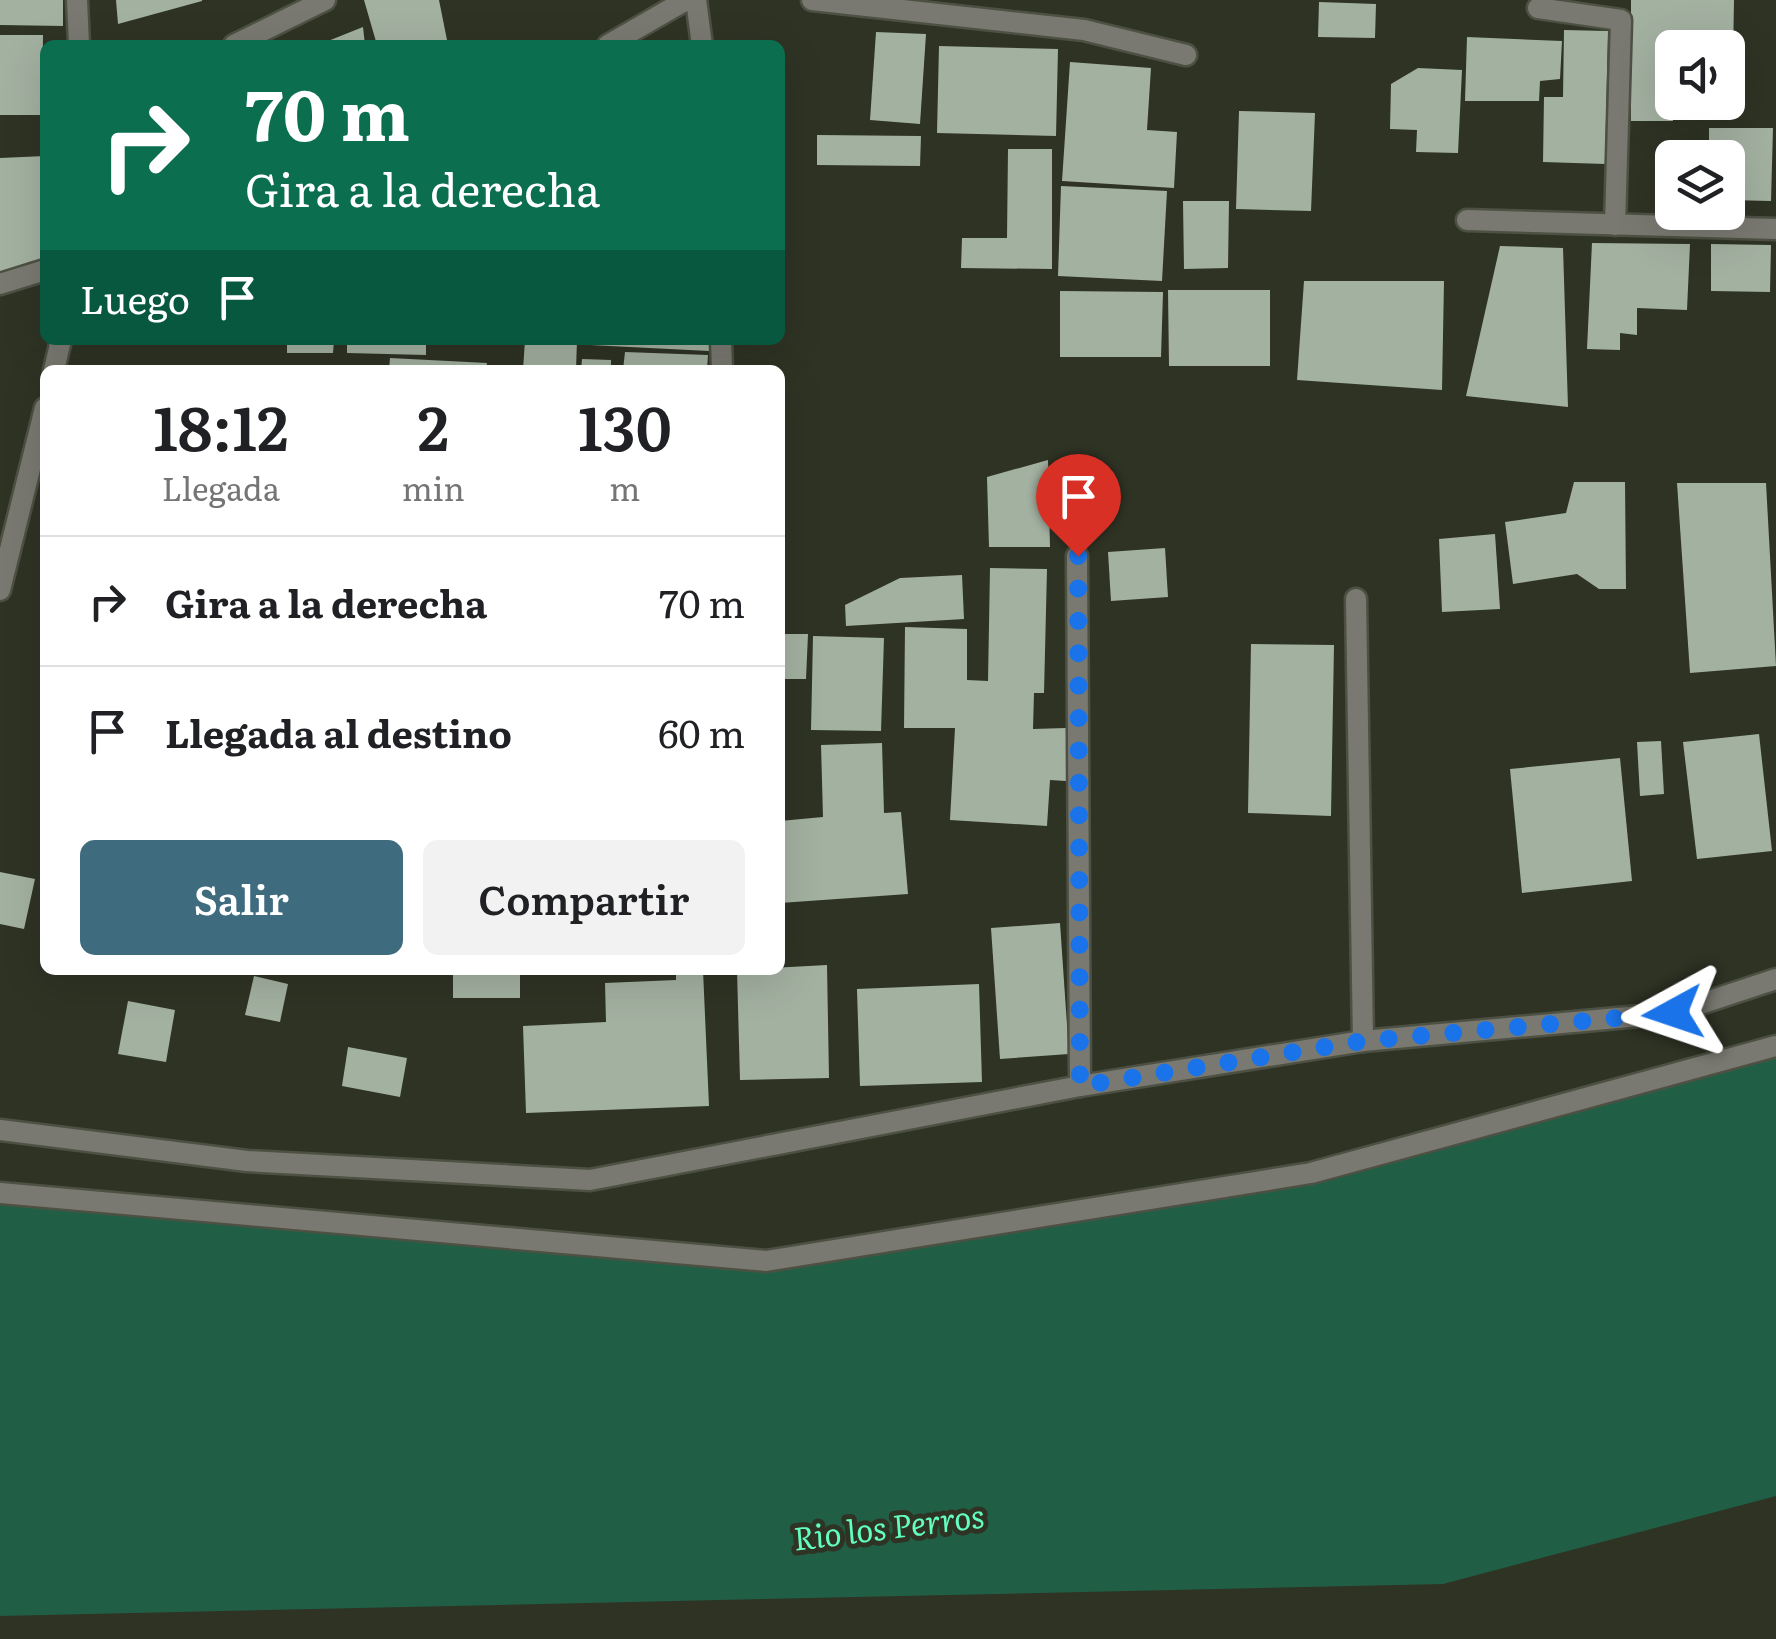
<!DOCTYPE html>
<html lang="es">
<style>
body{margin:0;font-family:Literata,serif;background:#f2f2f2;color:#202124;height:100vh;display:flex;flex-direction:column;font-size:38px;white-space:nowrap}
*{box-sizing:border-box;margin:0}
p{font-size:32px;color:#757577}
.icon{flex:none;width:55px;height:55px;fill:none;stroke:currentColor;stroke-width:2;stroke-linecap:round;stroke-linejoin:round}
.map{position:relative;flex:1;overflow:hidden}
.drawer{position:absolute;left:40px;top:365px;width:745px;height:610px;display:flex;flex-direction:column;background:#fff;border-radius:15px;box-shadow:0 10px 40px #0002}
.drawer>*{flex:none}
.banner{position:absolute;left:40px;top:40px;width:745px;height:305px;border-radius:15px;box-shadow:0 10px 40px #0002;background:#0b6e4f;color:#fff;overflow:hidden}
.controls{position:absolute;left:1655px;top:30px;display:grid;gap:20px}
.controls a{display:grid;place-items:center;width:90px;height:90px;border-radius:15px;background:#fff;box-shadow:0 10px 40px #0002;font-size:50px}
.pin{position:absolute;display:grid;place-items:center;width:85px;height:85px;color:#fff;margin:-102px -42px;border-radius:50% 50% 50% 0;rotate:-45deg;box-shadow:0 0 10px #0007}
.pin .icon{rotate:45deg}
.me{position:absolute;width:110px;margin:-55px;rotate:265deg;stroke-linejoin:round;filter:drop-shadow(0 0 8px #0008)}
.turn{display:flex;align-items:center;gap:35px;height:210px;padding:0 40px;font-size:45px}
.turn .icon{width:130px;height:130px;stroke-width:2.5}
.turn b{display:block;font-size:70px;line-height:85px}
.then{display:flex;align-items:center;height:95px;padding:0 40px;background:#0003;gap:20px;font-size:38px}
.eta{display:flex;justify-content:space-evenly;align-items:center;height:170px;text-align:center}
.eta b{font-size:60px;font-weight:600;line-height:70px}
.button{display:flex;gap:20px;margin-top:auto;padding:20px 40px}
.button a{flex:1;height:115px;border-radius:15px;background:#3f6b7f;color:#fff;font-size:40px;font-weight:600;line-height:115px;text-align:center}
.button a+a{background:#f2f2f2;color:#202124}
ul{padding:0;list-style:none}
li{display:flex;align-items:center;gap:30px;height:130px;padding:0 40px;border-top:2px solid #e0e0e0}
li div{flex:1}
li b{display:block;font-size:38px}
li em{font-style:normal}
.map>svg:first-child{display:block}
.water{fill:#205f46}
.building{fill:#a3b1a1}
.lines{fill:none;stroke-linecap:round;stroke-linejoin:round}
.pedestrian-casing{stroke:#4d5143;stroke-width:25}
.minor-casing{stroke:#4d5143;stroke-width:25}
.pedestrian{stroke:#7a7971;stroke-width:20}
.minor{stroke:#7a7971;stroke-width:20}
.route{stroke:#1a73e8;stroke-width:18;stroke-dasharray:0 32.4}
.labels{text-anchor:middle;stroke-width:10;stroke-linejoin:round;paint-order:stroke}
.water-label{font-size:32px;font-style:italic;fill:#63fdc0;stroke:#2f3324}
</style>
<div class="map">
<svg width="1776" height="1639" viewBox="0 0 1776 1639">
<rect width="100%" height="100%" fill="#2f3324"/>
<polygon class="water" points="1776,1046 1776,1496 1443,1584 0,1616 0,1193 766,1261 1311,1173"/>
<g class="building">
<polygon points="0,0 63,0 63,26 0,25"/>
<polygon points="116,0 202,0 202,1 118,24"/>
<polygon points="364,0 439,0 447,40 437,45 377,45"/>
<polygon points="1631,0 1734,0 1733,56 1728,56 1728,48 1672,48 1673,121 1631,121"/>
<polygon points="1319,2 1376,4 1375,38 1318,37"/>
<polygon points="363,27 365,45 318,45"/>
<polygon points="1564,30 1608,31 1605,164 1543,162 1544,97 1563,97"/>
<polygon points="876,32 926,34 920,124 870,120"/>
<polygon points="0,35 43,35 42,115 0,115"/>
<polygon points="1467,37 1562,41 1560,79 1540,81 1539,101 1465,101"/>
<polygon points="939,46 1058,49 1056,136 937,133"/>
<polygon points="1070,62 1151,68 1147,130 1177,132 1174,188 1062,181"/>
<polygon points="1418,68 1462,70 1458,153 1416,152 1417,130 1390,129 1391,84"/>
<polygon points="1239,111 1315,113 1311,211 1236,209"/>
<polygon points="1709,128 1773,128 1771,201 1728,200 1728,158 1709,158"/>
<polygon points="817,135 921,136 920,166 817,165"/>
<polygon points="1008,149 1052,149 1052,269 961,268 962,238 1007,238"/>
<polygon points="45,156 45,265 0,278 0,158"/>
<polygon points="1061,186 1167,191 1162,281 1058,276"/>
<polygon points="1183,201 1229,201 1228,268 1184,269"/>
<polygon points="1592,243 1690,244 1687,310 1637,308 1637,335 1620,333 1620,350 1587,349"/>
<polygon points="1711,244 1771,245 1770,292 1711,291"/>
<polygon points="1500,246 1563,248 1568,407 1466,396"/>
<polygon points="1304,281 1444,281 1442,390 1297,380"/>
<polygon points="1168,290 1270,290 1270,366 1169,366"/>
<polygon points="1060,291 1163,292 1161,357 1060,357"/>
<polygon points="287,340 334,340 333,353 287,353"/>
<polygon points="347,340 426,340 426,355 347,353"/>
<polygon points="525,340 577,340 576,370 523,370"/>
<polygon points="590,340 710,340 709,351 590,345"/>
<polygon points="625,352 708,355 707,370 623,370"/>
<polygon points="390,358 487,363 486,370 389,370"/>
<polygon points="582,359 611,360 611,370 581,370"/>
<polygon points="1048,460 1050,547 989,547 987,477"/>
<polygon points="1574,482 1625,482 1626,589 1599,589 1577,574 1513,584 1505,522 1566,513"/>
<polygon points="1677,483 1766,483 1776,666 1690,673"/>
<polygon points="1495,534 1500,609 1442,612 1439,539"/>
<polygon points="1165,548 1168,597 1111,601 1108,552"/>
<polygon points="990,568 1047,569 1044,693 1034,693 1033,729 1066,728 1066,781 1050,780 1047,826 950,820 955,728 904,728 905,627 967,629 967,680 988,681"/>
<polygon points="962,575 964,619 846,626 845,605 900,578"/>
<polygon points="780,634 808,634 806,679 780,679"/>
<polygon points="813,636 884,638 881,731 811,730"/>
<polygon points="1251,644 1334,645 1331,816 1248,813"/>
<polygon points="1759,734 1772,851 1697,859 1683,742"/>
<polygon points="1661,741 1664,794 1640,796 1637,742"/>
<polygon points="882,743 884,813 901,812 908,894 780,903 780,821 823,817 821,745"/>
<polygon points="1620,758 1632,881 1522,893 1510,769"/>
<polygon points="0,872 35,879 24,929 0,924"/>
<polygon points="1060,923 1069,1054 1000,1059 991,928"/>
<polygon points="827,965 829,1078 740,1080 737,970"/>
<rect x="453" y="970" width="67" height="28"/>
<polygon points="676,970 703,970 709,1106 526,1113 523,1026 606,1022 605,983 676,980"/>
<polygon points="254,976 288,984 280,1022 245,1015"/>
<polygon points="979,984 982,1082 860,1086 857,989"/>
<polygon points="128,1001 175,1010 166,1062 118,1054"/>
<polygon points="348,1047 407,1058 400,1097 342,1086"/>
</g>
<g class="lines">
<g class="pedestrian-casing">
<polyline id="pedestrian" points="0,1193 766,1261 1311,1173 1776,1046"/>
</g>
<g class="minor-casing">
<g id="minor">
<polyline points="77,0 79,45"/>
<polyline points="696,0 702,45"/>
<polyline points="812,0 1084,30 1186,55"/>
<polyline points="1538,8 1621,20 1615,225"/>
<polyline points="234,45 325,0"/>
<polyline points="608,45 686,0"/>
<polyline points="1467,220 1776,229"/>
<polyline points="0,284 45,270"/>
<polyline points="721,340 722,370"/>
<polyline points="54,370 61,340"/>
<polyline points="1077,556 1080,1086"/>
<polyline points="0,590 45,408"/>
<polyline points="1356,599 1363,1041"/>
<polyline points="0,1130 247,1161 590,1180 1080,1086 1363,1041 1673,1013 1776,979"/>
</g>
</g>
<use href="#pedestrian" class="pedestrian"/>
<use href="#minor" class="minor"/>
</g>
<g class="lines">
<polyline class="route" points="1078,556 1080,1086 1363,1041 1673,1013"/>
</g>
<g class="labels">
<g class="water-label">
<text transform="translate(889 1528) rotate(-7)" y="11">Rio los Perros</text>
</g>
</g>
</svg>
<div class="controls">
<a><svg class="icon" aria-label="sound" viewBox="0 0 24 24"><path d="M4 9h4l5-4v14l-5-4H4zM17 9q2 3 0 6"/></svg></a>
<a><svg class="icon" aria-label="layers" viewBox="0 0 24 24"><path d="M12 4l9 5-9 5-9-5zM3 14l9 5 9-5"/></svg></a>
</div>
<div class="pin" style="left:1078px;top:556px;background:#d93025"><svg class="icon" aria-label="arrive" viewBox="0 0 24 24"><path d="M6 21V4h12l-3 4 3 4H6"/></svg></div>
<svg class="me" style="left:1673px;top:1013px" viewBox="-20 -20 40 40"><path d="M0-17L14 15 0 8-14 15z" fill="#1a73e8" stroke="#fff" stroke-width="4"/></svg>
<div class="banner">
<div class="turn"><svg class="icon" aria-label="right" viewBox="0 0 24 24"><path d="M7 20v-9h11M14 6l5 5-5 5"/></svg><div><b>70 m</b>Gira a la derecha</div></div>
<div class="then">Luego<svg class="icon" aria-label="arrive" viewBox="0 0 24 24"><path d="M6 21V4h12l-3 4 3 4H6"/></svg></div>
</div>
<section class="drawer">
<div class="eta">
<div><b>18:12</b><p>Llegada</p></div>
<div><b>2</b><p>min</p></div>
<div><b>130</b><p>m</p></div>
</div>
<ul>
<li><svg class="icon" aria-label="right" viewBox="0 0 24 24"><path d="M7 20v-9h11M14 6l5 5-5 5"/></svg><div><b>Gira a la derecha</b></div><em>70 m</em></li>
<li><svg class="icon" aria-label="arrive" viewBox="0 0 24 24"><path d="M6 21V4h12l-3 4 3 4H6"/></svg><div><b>Llegada al destino</b></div><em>60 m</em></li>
</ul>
<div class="button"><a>Salir</a><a>Compartir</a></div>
</section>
</div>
